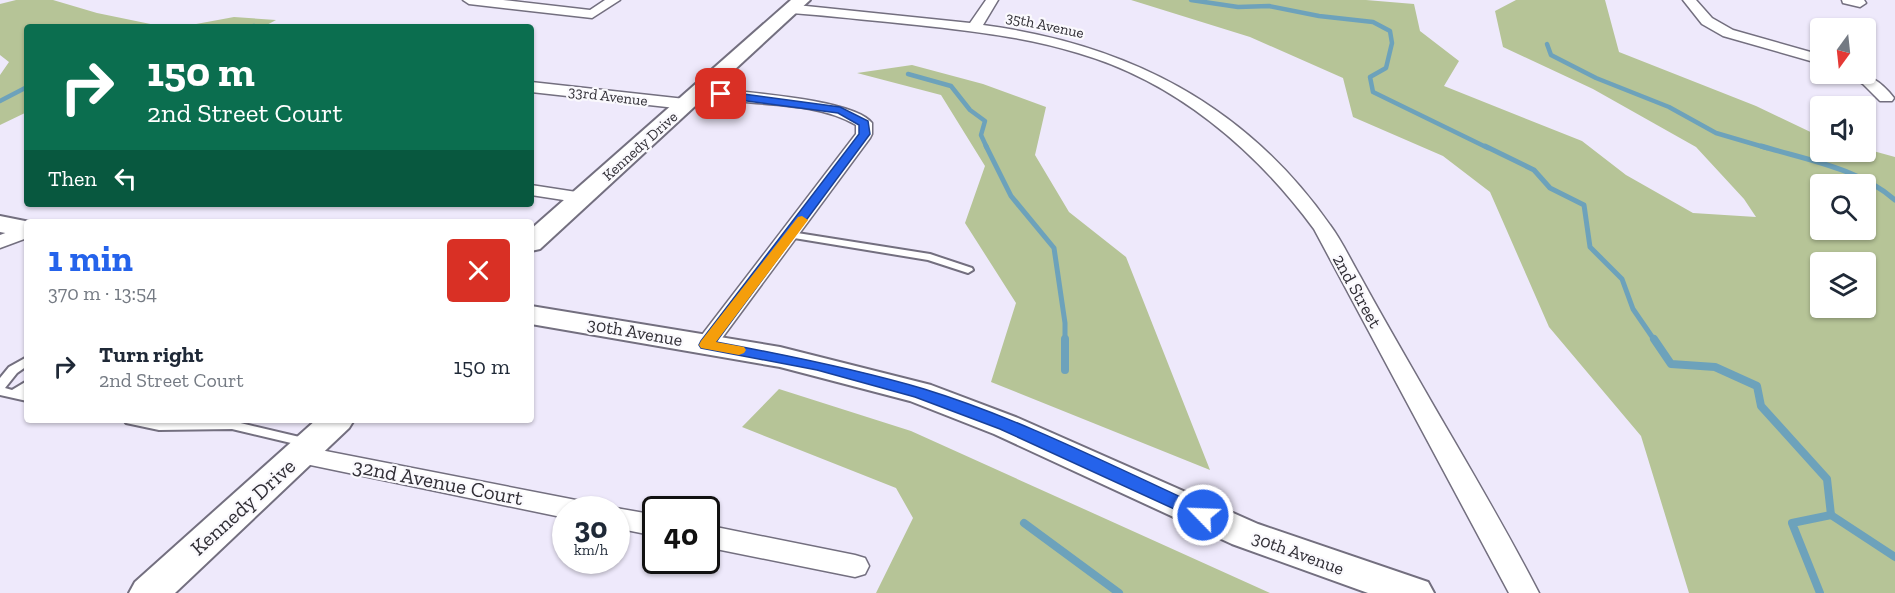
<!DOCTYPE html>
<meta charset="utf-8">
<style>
body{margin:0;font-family:"Zilla Slab",serif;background:#f6f6f7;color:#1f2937;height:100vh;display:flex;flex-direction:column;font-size:22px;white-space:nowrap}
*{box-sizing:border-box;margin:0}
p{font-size:20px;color:#747a83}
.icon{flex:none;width:33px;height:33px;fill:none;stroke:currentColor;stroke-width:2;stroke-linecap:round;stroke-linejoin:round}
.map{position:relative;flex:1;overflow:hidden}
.sheet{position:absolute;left:24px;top:219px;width:510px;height:204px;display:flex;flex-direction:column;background:#fff;border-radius:6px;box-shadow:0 2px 4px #0004}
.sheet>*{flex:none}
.guide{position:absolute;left:24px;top:24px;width:510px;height:183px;border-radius:6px;box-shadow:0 2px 4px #0004;background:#0b6e4f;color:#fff;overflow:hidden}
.needle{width:39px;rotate:195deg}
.controls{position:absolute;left:1810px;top:18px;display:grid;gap:12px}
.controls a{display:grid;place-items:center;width:66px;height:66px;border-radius:6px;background:#fff;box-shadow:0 2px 4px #0004;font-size:30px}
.speed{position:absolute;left:552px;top:496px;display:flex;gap:12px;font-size:30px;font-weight:700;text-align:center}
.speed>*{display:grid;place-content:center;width:78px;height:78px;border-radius:50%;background:#fff;box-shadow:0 2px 4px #0004;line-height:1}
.speed small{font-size:15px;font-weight:400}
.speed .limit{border:3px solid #111;border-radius:9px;background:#fff;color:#111}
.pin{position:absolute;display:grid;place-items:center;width:51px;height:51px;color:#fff;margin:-26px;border-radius:12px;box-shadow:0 3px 9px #0006}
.me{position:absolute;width:66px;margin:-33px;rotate:294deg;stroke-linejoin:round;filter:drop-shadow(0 0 4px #0008)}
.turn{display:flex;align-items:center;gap:21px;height:126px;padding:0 24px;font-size:27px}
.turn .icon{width:78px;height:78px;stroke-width:2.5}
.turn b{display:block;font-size:42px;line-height:51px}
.then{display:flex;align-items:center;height:57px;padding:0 24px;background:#0003;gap:12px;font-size:22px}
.round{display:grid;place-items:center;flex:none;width:63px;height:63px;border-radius:6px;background:#f6f6f7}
.headline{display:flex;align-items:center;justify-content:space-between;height:102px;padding:0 24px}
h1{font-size:36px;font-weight:700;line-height:45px;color:#2563eb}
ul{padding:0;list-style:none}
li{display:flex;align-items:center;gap:18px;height:90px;padding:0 24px}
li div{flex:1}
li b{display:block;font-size:22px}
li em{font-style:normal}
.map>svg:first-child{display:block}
.green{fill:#b6c497;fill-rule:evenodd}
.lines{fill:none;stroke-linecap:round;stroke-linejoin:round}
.stream-far2{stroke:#6da2bb;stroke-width:4.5}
.stream-far1{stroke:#6da2bb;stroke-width:5}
.stream{stroke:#6da2bb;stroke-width:8}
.lane-casing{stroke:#736f7f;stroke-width:4}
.street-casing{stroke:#736f7f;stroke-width:3}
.secondary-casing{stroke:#736f7f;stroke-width:4}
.lane{fill:#fff;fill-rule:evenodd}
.street{fill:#fff;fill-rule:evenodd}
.secondary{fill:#fff;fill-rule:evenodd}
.route{fill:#2563eb;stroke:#184099;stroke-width:1.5}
.slow{fill:#f59e0b}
.labels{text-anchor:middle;stroke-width:4.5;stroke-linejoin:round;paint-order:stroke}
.far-street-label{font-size:15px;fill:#302e35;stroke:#faf9fd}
.street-label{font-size:18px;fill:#302e35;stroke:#faf9fd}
.near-street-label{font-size:21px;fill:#302e35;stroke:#faf9fd}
</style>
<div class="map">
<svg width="1895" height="593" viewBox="0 0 1895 593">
<rect width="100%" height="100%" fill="#eee9fb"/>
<g class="green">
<polygon points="16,0 53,0 97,13 165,27 27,27 27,112 0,125 0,75 9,62 0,55 0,4"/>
<path d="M1131 0H1366L1414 4 1420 31 1459 61 1444 86 1582 141 1626 175 1693 213 1756 217 1744 199 1696 147 1593 89 1503 47 1495 11 1516 0H1605L1619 52 1756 106 1821 137V152H1866V149L1895 157V593H1689L1641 436 1549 327 1490 192 1443 156 1353 117 1343 78 1250 37ZM1821 184H1866V230H1821ZM1866 262V308H1821V262Z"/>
<polygon points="234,17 276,20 263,27 180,27"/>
<polygon points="912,65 983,84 1046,107 1035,155 1069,212 1126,257 1210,470 991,382 1016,303 965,223 985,166 941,95 857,73"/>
<polygon points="779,389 911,431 1270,593 876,593 913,518 896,488 742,427"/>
</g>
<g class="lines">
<g class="stream-far2">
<polyline points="1191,0 1238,7 1269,6 1319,16 1373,22 1390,31 1392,43 1386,68 1370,77 1373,92 1488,148"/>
<polyline points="250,27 254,26"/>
<polyline points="1547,44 1551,55 1596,78 1669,107 1716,133 1767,148"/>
<polyline points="908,74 951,86 970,110 985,121 981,135 987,148"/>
<polyline points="0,101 27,87"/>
</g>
<g class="stream-far1">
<polyline points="986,146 1011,196 1054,248 1065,323 1065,341"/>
<polyline points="1485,146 1534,170 1550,188 1584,205 1590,247 1622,279 1633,309 1655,341"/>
<path d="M1761 146C1807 160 1858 168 1895 200"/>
</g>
<g class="stream">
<polyline points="1065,339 1065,370"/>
<polyline points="1654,339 1671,364 1715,367 1757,386 1761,406 1827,479 1831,515 1792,523 1820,593"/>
<polyline points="1831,515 1895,557"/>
<polyline points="1024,523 1119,593"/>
</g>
<g class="lane-casing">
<g id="lane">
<polygon points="791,232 930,254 972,268 973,270 968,273 928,260 788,237 786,235"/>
<polygon points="27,357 27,366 17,373 5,388 12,390 27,381 27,391 24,392 27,393 27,401 0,395 0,378 9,367"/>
<polygon points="124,420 232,421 308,439 312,440 314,443 312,446 308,447 232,429 159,430 126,423"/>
</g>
</g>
<g class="street-casing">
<g id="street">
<polygon points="463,0 503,0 590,10 605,0 620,0 592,18 469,4"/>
<path d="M986 0H998L983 25C1127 44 1245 104 1330 225 1342 241 1350 259 1360 276 1378 309 1397 342 1416 375 1457 447 1501 519 1539 593H1509L1314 229C1255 149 1175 81 1078 53 1026 37 972 31 917 25 875 21 833 16 791 13L784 9 791 5 806 6 970 23Z"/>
<polygon points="1683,0 1696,0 1712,18 1733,30 1821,55 1821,64 1723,36 1702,24"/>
<polygon points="1842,0 1864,0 1866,3 1860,7 1843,3"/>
<path d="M1847 74C1867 72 1881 81 1894 98L1892 101H1880L1863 84Z"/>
<polygon points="531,82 685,99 693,104 685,109 531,92"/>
<path d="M700 87C734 92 853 98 872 123V134L870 138 714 349 706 351 698 349 695 344 856 134V125C814 99 743 107 695 95L692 92Z"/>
<polygon points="531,185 583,193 589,194 592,198 589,202 583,203 531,195"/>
<polygon points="27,225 27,238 0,248 0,235"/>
<polygon points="300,446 576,500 585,503 589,510 566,510 566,518 291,461 287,455 291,449"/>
<polygon points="616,508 656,515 656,536 616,528 616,510 609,510"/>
<polygon points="706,525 855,555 865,558 869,566 865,574 855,577 706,547"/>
</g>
</g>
<g class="secondary-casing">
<g id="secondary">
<polygon points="791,0 810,0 540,249 531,251 531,229"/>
<polygon points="0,216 30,222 27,222 27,237 0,232"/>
<polygon points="531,306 780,347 931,385 1018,418 1258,524 1428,582 1434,593 1368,593 1232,544 994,434 910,401 780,367 531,324"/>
<polygon points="316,420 354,420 349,428 175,593 129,593 135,582"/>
</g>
</g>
<use href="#lane" class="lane"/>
<use href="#street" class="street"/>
<use href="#secondary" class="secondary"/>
</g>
<path class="route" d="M721 91 840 107 868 121 870 134 716 342C786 355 856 369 924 389 1022 419 1116 468 1209 510L1211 515 1209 519 1203 521 1196 519 1000 429 915 397 817 370 701 348 699 345 701 341 859 134V125L838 113 717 97V92Z"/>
<polygon class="slow" points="802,216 808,220 716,342 744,347 746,350 744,353 739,355 701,348 699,345 701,341 798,217"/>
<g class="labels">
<g class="far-street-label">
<text transform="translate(1045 25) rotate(12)" y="5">35th Avenue</text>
<text transform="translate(608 96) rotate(7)" y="5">33rd Avenue</text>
<text transform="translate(640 146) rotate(-42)" y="5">Kennedy Drive</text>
</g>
<g class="street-label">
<text transform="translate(1357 291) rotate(61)" y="6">2nd Street</text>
<text transform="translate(635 332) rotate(10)" y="6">30th Avenue</text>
<text transform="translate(1298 553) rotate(20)" y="6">30th Avenue</text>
</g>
<g class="near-street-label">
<text transform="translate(438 482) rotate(11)" y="7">32nd Avenue Court</text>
<text transform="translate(243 507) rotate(-42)" y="7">Kennedy Drive</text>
</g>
</g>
</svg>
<div class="controls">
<a><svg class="needle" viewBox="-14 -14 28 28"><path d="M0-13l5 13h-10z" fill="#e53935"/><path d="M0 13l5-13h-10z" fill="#747a83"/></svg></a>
<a><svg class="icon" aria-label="sound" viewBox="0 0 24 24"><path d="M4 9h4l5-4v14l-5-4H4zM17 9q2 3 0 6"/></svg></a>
<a><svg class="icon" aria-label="search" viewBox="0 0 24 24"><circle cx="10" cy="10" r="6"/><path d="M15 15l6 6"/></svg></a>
<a><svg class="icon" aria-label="layers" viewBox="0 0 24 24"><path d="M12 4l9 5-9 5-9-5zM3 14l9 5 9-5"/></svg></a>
</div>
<div class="speed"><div>30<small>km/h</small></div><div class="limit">40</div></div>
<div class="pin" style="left:721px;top:94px;background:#d93025"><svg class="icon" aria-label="arrive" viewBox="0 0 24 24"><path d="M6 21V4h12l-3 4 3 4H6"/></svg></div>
<svg class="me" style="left:1203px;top:515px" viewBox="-20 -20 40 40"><circle r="17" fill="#2563eb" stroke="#fff" stroke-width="3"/><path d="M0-11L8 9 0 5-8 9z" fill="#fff"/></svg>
<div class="guide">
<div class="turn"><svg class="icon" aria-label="right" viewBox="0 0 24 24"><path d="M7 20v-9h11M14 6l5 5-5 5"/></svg><div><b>150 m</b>2nd Street Court</div></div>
<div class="then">Then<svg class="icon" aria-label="left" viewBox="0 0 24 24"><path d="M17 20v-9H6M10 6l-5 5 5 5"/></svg></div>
</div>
<section class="sheet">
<div class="headline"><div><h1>1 min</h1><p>370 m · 13:54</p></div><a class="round" style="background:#d93025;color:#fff"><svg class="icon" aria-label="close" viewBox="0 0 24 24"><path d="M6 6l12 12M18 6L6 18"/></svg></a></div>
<ul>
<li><svg class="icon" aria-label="right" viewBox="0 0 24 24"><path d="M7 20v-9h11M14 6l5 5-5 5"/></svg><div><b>Turn right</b><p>2nd Street Court</p></div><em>150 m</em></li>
</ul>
</section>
</div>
